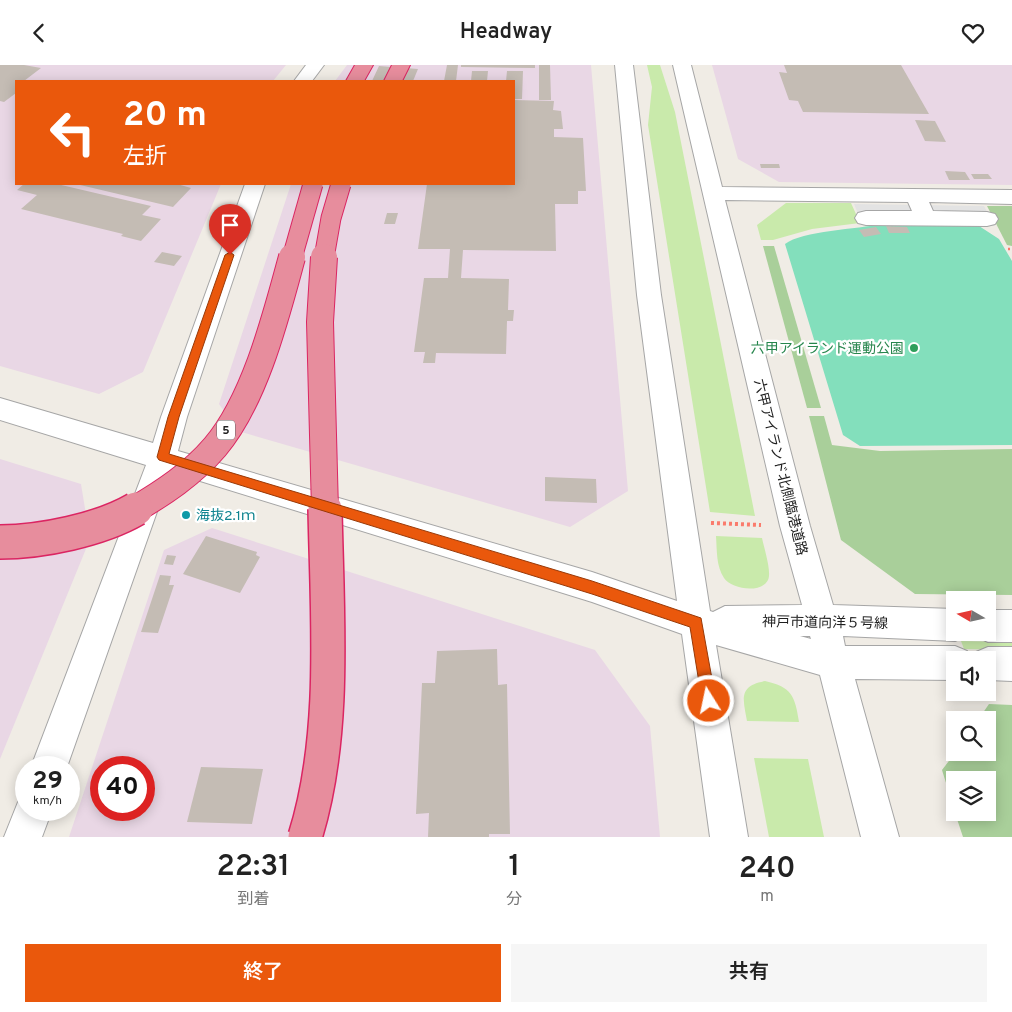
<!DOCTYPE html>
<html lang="ja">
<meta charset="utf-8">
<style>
body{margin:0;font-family:Overpass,"Noto Sans JP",sans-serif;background:#f6f6f6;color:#222;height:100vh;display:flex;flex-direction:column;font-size:19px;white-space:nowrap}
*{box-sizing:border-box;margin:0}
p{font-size:16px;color:#767676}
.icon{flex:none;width:28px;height:28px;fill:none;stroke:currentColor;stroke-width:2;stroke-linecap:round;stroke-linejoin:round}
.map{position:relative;height:772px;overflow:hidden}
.sheet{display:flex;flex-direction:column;background:#fff;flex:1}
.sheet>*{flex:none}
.top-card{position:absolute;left:15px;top:15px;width:500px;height:105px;border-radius:0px;box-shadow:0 2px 12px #0003;background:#ea580c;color:#fff;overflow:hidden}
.needle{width:32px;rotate:279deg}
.tools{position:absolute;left:946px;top:526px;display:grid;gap:10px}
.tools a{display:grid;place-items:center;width:50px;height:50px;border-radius:0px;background:#fff;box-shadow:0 2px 12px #0003;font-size:25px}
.speed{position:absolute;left:15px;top:691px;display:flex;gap:10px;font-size:25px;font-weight:700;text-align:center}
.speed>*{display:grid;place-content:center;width:65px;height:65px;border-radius:50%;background:#fff;box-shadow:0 2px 12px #0003;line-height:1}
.speed small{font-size:12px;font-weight:400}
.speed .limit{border:8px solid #d22;background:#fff;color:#111}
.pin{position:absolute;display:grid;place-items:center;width:42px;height:42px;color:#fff;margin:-51px -21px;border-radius:50% 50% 50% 0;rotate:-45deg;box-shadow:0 0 5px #0007}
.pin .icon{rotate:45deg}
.me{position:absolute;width:55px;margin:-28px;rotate:350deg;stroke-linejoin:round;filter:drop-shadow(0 0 4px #0008)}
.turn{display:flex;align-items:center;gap:18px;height:105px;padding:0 25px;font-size:22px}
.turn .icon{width:65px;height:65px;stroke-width:2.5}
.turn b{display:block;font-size:35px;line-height:42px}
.eta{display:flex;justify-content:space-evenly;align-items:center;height:85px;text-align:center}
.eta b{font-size:30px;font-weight:600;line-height:35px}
.action{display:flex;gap:10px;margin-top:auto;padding:10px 25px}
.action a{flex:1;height:58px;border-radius:0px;background:#ea580c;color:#fff;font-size:20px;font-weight:600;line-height:58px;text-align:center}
.action a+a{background:#f6f6f6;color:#222}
header{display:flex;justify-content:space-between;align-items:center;height:65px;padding:0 25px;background:#fff;font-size:22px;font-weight:600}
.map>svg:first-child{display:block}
.industrial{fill:#e9d7e5;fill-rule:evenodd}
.grass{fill:#c9eaab}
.forest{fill:#a9cf9a}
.pitch{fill:#83dfbc}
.parking{fill:#e3e3e3}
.building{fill:#c4bcb4}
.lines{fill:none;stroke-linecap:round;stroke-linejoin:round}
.minor-casing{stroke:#a6a6a6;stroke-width:2}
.highway-casing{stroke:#db2562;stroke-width:2}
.path-far1{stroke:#fa7b6c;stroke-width:2.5;stroke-dasharray:2 2;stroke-linecap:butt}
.path{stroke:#fa7b6c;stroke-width:4;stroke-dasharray:3 3;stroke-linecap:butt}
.minor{fill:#fff;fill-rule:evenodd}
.highway{fill:#e78d9d;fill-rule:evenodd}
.highway-bridge-far2-casing{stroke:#db2562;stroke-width:21;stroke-linecap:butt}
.highway-bridge-far1-casing{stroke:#db2562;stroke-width:28;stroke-linecap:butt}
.highway-bridge-casing{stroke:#db2562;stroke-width:36;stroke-linecap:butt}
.highway-bridge-far2{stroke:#e78d9d;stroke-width:19}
.highway-bridge-far1{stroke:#e78d9d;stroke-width:26}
.highway-bridge{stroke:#e78d9d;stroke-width:33}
.route{fill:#ea580c;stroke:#983908}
.leisure-dot{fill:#2e9e5b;stroke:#fff;stroke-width:2}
.culture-dot{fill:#0f9aa8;stroke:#fff;stroke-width:2}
.labels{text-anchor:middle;stroke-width:4.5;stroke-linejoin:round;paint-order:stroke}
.shield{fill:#fff;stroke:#626262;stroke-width:1}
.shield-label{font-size:12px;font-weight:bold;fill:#1f1f1f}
.leisure-label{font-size:14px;fill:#27864d;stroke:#fff;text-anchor:end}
.street-label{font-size:14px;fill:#1f1f1f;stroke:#fff}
.culture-label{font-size:14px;fill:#0d838f;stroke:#fff;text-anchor:start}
</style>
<header><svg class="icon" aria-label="back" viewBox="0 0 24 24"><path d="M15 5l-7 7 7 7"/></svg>Headway<svg class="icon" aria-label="heart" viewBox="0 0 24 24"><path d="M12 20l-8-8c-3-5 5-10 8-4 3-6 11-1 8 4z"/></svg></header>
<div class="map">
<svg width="1012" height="772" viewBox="0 0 1012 772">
<rect width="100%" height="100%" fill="#f0ece5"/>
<g class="industrial">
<polygon points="0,0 286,0 273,16 16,16 16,119 221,119 143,307 99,329 0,301"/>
<polygon points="347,0 591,0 628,426 570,462 238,366 219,339 291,119 514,119 514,16 335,16"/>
<polygon points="712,0 1012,0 1012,120 779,117 738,94"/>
<polygon points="0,394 81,419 90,474 0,694"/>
<path d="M212 463 595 585 650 661 660 772H69L164 485ZM101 702H144V745H101Z"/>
</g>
<g class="grass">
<polygon points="647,0 660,0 675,47 755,451 710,447 648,60 652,22"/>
<polygon points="786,138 851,138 860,158 812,164 773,175 761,175 757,160"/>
<path d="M716 471 762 473C764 483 772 507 768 515 761 529 731 524 724 513 716 501 717 485 716 471Z"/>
<polygon points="961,576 1012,577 1012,585 964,584"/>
<path d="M765 616C792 622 795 631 799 657L747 656C743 634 738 621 765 616Z"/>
<polygon points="754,693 808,694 824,772 769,772"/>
</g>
<g class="forest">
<polygon points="987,141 1012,141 1012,181 1007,180"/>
<polygon points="763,181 774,181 821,343 807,343"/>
<polygon points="809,351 824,351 832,380 880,386 1012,384 1012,530 915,529 841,475"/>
<polygon points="989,639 1012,640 1012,772 963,772 955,748 988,748 988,715 955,715 955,747 942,705 955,688 988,688 988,655 978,655"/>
</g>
<path class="pitch" d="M882 159 979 161 999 174 1012 196V380L860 381 843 370 785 179C802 166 858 164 882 159Z"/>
<polygon class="parking" points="854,139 984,141 995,161 862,158"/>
<g class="building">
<polygon points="0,0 24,0 41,3 24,16 16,16 16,28 4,37 0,36"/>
<polygon points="447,0 458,0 456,16 444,16"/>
<polygon points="461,0 535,0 535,3 461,2"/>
<polygon points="539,0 550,0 551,35 539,35"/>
<polygon points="784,0 901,0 929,49 803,47 798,36 789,35 779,7 787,8"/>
<polygon points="379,1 418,4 413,16 372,16"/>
<polygon points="472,6 488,6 487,16 471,16"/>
<polygon points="507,6 523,6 522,34 514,34 514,16 506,16"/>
<polygon points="514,35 554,36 553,45 561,46 563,64 554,64 554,72 583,73 586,126 578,126 578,139 555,139 556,186 463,185 461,213 509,214 508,245 514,245 513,256 507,256 506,289 436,288 435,298 423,298 425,287 414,287 424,213 448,213 450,184 418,184 427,119 514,119"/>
<polygon points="915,55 935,56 946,77 925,76"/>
<polygon points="760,99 779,99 780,103 761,103"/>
<polygon points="945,106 965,107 970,115 949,115"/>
<polygon points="971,109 988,109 992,114 974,114"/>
<polygon points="24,119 57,119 151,141 142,150 161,154 141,176 121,171 123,169 21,144 37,130 17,125"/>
<polygon points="76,119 177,119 191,123 173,142"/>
<polygon points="387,148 398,148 395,159 384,159"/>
<polygon points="886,161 907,162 910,168 889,168"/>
<polygon points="876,162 881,169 864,172 859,165"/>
<polygon points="162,187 182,191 174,201 154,197"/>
<polygon points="545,412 596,414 597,438 545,436"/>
<polygon points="206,471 257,487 256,490 260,492 240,528 183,509"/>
<polygon points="167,490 176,491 173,500 164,499"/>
<polygon points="160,510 171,511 169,520 174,520 158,568 141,567"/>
<polygon points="497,584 498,620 507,619 510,769 489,769 489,772 428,772 429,748 416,749 422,618 435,618 437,586"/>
<polygon points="201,702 263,704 252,759 187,757"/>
</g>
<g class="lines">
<g class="minor-casing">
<g id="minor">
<polygon points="306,0 324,0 312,16 294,16"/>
<path d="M615 0H633L661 230 710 546 713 547 725 541 802 540 780 461 673 0H691L722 122 1012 125V139L929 137 933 146 987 147 995 149 998 154 995 159 987 161 866 160 858 158 855 153 858 148 866 146H912L908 137 725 135 810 461 833 540 955 544V568H968L966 571 955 576 843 571 845 581H955L967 586 970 595H955V615L855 614 899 772H861L820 610 716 580 748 772H710L682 569 592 537 171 407 67 702H31L146 400 0 355V333L153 378 161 352 245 119H265L187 352 178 386 592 507 677 536 637 230ZM800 571H810L811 574Z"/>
<polygon points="988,545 1012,545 1012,577 988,577 977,572 975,568 988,568"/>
<polygon points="988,582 1012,582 1012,616 988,615 988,595 973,595 976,587"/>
<polygon points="26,729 26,745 52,745 42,772 4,772 20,732"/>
</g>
</g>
<g class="highway-casing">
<g id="highway">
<polygon points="355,0 373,0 364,16 346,16"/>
<polygon points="392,0 410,0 402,16 384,16"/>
</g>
</g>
<polyline class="path-far1" points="1008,184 1012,184"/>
<polyline class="path" points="711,458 761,460"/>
<use href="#minor" class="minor"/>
<use href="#highway" class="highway"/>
<g class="highway-bridge-far2-casing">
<g id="highway-bridge-far2">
<polyline points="292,193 313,119"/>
<polyline points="324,193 331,153 341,119"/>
</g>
</g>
<g class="highway-bridge-far1-casing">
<g id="highway-bridge-far1">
<polyline points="324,192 320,257 325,445"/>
<path d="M134 445C163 428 192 409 215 382 255 335 276 251 292 192"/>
</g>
</g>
<g class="highway-bridge-casing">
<g id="highway-bridge">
<path d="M0 477C41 477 100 465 136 444"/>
<path d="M305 772C337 670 327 550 325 444"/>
</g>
</g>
<use href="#highway-bridge-far2" class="highway-bridge-far2"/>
<use href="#highway-bridge-far1" class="highway-bridge-far1"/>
<use href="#highway-bridge" class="highway-bridge"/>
</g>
<polygon class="route" points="230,187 234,190 179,352 169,389 592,516 701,553 716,636 714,641 709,643 704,641 702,636 690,562 592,529 159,395 157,392 168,352 225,190"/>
<circle class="leisure-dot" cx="914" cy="283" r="5"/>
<circle class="culture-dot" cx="186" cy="450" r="5"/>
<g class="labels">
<rect class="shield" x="217" y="355.5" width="18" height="19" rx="4"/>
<g class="shield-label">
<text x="226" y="369">5</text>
</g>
<g class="leisure-label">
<text x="904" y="288">六甲アイランド運動公園</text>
</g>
<g class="street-label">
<text transform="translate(781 402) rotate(76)" y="5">六甲アイランド北側臨港道路</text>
<text transform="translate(825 557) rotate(1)" y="5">神戸市道向洋５号線</text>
</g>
<g class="culture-label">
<text x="196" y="455">海抜2.1ｍ</text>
</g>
</g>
</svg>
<div class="tools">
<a><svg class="needle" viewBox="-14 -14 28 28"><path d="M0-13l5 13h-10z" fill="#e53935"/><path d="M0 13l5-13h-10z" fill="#767676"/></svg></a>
<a><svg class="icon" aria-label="sound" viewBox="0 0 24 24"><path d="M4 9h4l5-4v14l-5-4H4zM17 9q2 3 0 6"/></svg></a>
<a><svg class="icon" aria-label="search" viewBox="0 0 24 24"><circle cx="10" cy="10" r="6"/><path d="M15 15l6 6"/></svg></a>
<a><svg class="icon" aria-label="layers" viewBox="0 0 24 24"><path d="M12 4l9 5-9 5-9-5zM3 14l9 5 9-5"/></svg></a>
</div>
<div class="speed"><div>29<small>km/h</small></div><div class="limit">40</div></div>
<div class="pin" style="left:230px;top:190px;background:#d93025"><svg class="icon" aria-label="arrive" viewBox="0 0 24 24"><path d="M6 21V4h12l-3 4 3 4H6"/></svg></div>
<svg class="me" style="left:709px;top:636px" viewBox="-20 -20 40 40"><circle r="17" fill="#ea580c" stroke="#fff" stroke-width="3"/><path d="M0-11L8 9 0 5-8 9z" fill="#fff"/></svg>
<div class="top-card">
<div class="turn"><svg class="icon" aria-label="left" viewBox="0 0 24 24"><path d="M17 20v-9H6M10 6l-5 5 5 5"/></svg><div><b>20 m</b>左折</div></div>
</div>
</div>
<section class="sheet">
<div class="eta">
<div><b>22:31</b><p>到着</p></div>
<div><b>1</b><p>分</p></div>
<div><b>240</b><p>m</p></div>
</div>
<div class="action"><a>終了</a><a>共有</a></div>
</section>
